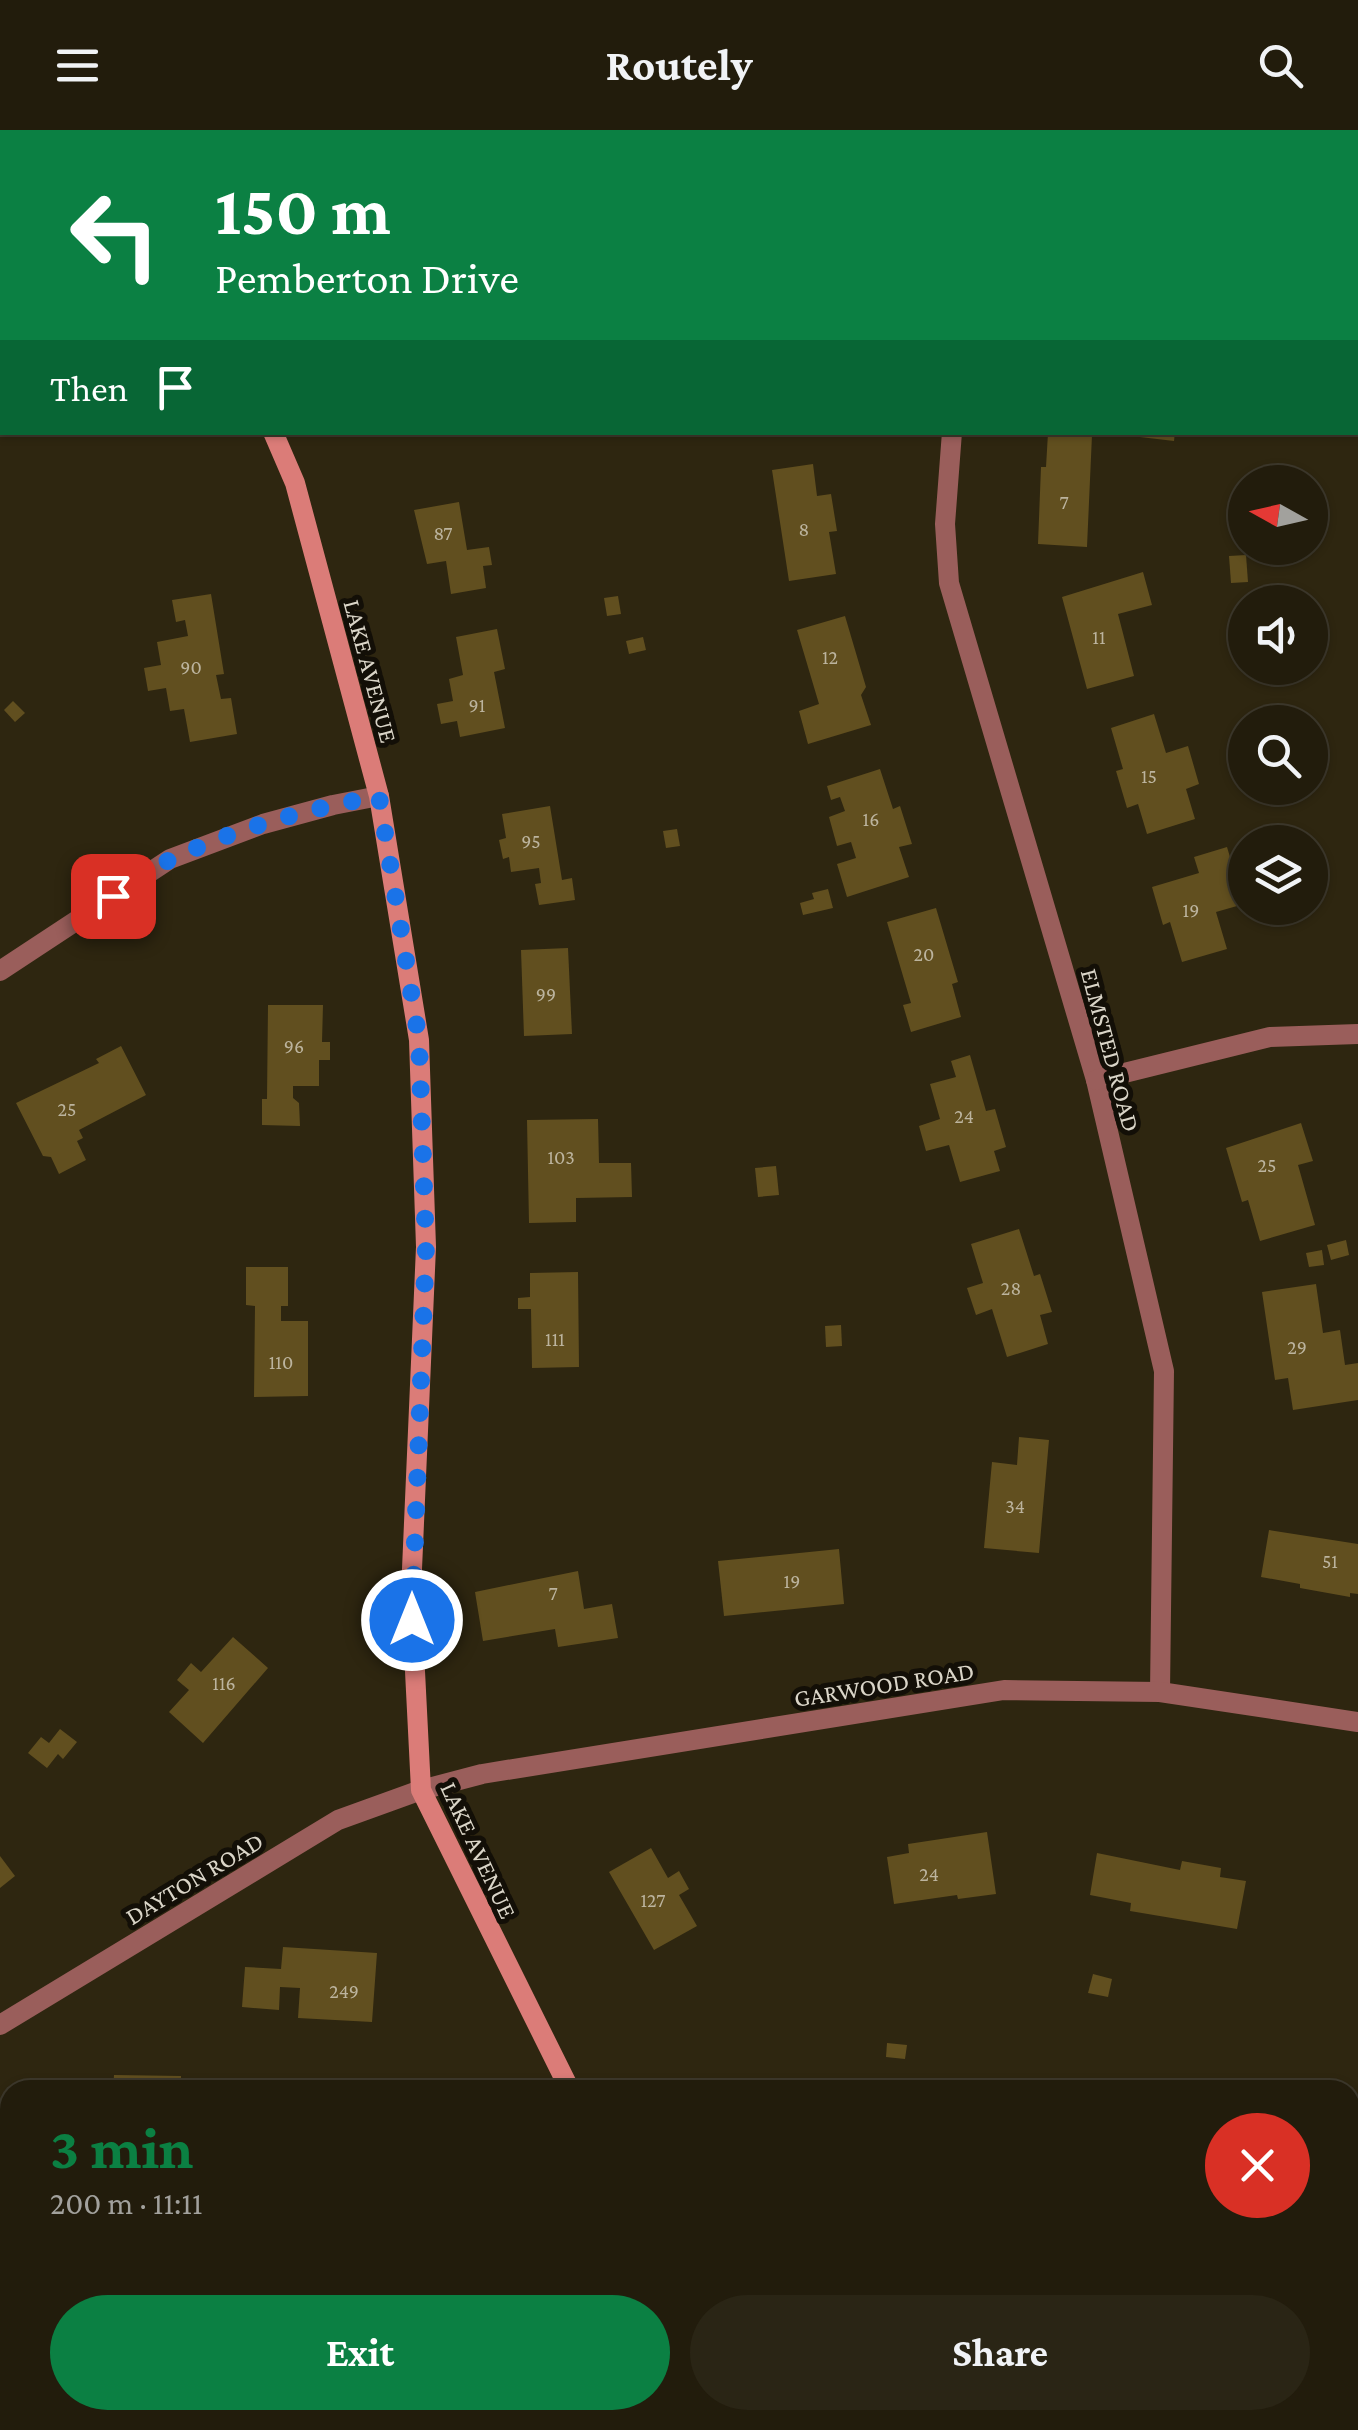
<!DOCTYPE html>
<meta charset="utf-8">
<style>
body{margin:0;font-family:"Crimson Pro",serif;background:#2a2515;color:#f1f3f6;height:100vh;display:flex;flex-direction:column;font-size:38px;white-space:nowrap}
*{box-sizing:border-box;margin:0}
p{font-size:32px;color:#a2a19d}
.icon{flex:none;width:55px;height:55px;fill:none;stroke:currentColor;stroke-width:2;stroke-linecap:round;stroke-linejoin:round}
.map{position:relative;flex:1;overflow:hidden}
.details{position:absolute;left:0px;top:1950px;width:1360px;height:350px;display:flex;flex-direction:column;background:#221c0c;border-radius:30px 30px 0 0;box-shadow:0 2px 8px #0004,0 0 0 2px #3f3a2d}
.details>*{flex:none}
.banner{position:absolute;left:0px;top:0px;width:1360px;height:305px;box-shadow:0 2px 8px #0004,0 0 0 2px #3f3a2d;background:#0b8043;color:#fff;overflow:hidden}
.needle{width:65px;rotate:278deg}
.tools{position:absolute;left:1228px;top:335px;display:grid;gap:20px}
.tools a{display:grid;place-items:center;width:100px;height:100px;border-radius:50%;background:#221c0c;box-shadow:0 2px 8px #0004,0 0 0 2px #3f3a2d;font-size:50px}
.pin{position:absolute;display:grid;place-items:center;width:85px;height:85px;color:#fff;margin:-42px;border-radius:20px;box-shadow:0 5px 15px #0006}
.me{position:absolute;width:110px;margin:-55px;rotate:0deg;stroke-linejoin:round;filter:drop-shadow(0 0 8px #0008)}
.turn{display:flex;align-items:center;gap:35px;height:210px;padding:0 50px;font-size:45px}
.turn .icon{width:130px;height:130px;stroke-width:2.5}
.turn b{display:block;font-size:70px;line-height:85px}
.then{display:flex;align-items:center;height:95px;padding:0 50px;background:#0003;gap:20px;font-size:38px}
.round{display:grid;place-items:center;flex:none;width:105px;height:105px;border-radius:52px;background:#2a2515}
.headline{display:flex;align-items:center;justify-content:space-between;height:170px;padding:0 50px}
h1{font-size:60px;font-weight:700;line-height:75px;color:#0b8043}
.button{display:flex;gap:20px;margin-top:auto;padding:20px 50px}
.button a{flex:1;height:115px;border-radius:60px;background:#0b8043;color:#fff;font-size:40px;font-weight:700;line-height:115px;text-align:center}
.button a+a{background:#2a2515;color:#f1f3f6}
header{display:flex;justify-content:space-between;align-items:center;height:130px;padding:0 50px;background:#221c0c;font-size:45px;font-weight:700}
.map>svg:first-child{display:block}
.building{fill:#614f1f}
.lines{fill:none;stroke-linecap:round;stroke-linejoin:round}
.street{stroke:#9a5e5b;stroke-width:20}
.secondary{stroke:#db7c78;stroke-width:20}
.route{stroke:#1a73e8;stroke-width:18;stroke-dasharray:0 32.4}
.labels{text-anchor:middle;stroke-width:10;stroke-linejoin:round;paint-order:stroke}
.number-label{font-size:20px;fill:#bcb49e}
.street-label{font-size:25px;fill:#dad5c8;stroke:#130f07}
</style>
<header><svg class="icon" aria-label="menu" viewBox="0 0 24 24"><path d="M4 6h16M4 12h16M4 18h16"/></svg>Routely<svg class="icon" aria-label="search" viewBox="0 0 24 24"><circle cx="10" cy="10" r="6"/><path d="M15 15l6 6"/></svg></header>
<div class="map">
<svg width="1358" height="2300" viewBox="0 0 1358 2300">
<rect width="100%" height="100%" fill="#2e2610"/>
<g class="building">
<polygon points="1141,302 1175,302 1174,311 1140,307"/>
<polygon points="1048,303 1092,305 1087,417 1038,414 1041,337 1046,337"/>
<polygon points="813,334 817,366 831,364 837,401 829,402 836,444 789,451 772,340"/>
<polygon points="459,372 467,420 489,417 492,435 483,436 486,458 451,464 446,431 427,434 414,380"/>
<polygon points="1246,425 1248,452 1231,453 1229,426"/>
<polygon points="1143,442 1152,475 1118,484 1134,546 1087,559 1062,467"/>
<polygon points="211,464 224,544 216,545 221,569 231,568 237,604 190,612 184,579 170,581 166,558 148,561 144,538 161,535 157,512 188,506 185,490 176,492 172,470"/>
<polygon points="618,466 621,484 607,486 604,468"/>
<polygon points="1243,479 1245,507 1237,508 1233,480"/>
<polygon points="845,486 866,557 861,565 871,595 808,614 799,581 819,574 797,500"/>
<polygon points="1313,495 1327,510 1313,521 1310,498"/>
<polygon points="497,499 505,539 494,542 505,598 460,607 457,591 441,594 437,574 453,571 449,549 463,545 456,507"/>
<polygon points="643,507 646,520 629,524 626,511"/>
<polygon points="13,571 25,583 15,592 4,580"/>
<polygon points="1154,584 1166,623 1188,616 1199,654 1186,659 1195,689 1147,704 1138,674 1127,678 1116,641 1123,639 1111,598"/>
<polygon points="880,639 893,679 900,676 912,714 899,717 909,747 847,767 837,734 856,728 851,712 837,716 829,687 845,681 840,667 831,670 827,656"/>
<polygon points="550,676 562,750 572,748 575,770 539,775 535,754 541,753 539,738 511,742 509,727 503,729 499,710 506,708 502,684"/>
<polygon points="677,699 680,716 666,718 663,701"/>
<polygon points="1227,717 1244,774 1216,782 1227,819 1182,832 1170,792 1163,795 1152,757 1199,743 1194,727"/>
<polygon points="828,759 833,778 803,785 800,773 814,769 812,763"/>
<polygon points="936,778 958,852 952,854 961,887 911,902 903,875 911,873 887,792"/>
<polygon points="568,818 572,904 524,906 521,820"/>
<polygon points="268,875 323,875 322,912 330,912 330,930 319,930 319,956 293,956 293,968 299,973 300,996 262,995 262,969 267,969"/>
<polygon points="121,916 146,965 79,1000 83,1008 77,1011 86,1030 59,1044 51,1027 43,1026 16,973 99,933 96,929"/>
<polygon points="970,925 986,981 995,979 1006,1017 994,1021 1000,1041 960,1052 949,1015 926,1021 919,996 940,989 930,954 956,947 951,931"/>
<polygon points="598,989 599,1033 631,1033 632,1067 576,1068 576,1092 529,1093 527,990"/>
<polygon points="1301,993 1313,1031 1298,1035 1315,1095 1260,1111 1248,1070 1242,1072 1226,1018"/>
<polygon points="776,1036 779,1065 758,1067 755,1038"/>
<polygon points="1019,1099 1034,1146 1040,1144 1052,1182 1040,1185 1048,1214 1007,1227 992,1179 976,1185 967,1158 983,1153 971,1114"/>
<polygon points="1346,1110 1349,1125 1331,1130 1327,1115"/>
<polygon points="1322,1120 1324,1135 1309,1137 1306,1123"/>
<polygon points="246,1137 288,1137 288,1176 281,1176 281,1191 308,1191 308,1266 254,1267 255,1176 246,1175"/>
<polygon points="578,1142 579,1237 532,1238 531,1179 518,1179 518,1168 530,1167 530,1143"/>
<polygon points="1316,1154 1323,1203 1340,1200 1345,1235 1358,1233 1358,1270 1293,1280 1288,1248 1275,1250 1262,1162"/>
<polygon points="841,1195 842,1216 826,1217 825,1196"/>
<polygon points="1019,1307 1049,1310 1039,1423 984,1418 992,1332 1017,1335"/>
<polygon points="1269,1400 1358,1414 1358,1464 1350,1463 1350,1467 1300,1458 1300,1454 1261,1447"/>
<polygon points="839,1419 844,1474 724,1486 718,1431"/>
<polygon points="578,1441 584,1479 612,1474 618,1508 558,1517 555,1499 483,1511 475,1462"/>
<polygon points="233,1507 268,1538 203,1613 169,1582 189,1560 177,1550 191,1533 201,1542"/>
<polygon points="60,1599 77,1612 63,1629 58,1624 47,1638 28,1623 41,1607 49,1613"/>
<polygon points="987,1702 996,1764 958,1769 957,1765 894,1774 887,1727 909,1723 908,1714"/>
<polygon points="651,1718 668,1748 679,1741 689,1759 679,1765 697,1796 654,1820 609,1742"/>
<polygon points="1097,1723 1180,1740 1182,1731 1221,1738 1220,1747 1246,1751 1237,1799 1130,1781 1131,1773 1090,1765"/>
<polygon points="0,1726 15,1746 0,1758"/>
<polygon points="283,1817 377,1823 372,1892 298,1888 300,1858 280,1857 279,1880 242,1877 245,1837 281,1839"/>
<polygon points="1093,1844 1112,1849 1108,1867 1088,1863"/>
<polygon points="887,1913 907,1915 905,1929 886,1927"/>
<polygon points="114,1945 181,1946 181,1960 113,1960"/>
<polygon points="10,2039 10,2094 0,2100 0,2045"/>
<polygon points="0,2100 10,2118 10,2122 0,2128"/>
</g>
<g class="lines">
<g class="street">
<polyline points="68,2 72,0"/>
<polyline points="588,2 743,2"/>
<polyline points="0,49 2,47"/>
<polyline points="952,302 945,394 949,453 1096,950 1164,1241 1160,1562"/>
<polyline points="0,841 170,729 263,694 333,675 379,666"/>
<polyline points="1096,950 1270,907 1358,904"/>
<polyline points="0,1895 338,1690 421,1660 482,1644 1004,1560 1160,1562 1358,1592"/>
<polyline points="681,2300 699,2290"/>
</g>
<g class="secondary">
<polyline points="130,0 131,2"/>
<polyline points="273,302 295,353 379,666 419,910 426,1117 411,1462 421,1660 570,1960"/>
<polyline points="716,2290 720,2300"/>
</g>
</g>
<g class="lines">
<path class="route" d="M113 766C132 754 151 738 172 729 236 698 309 679 379 666L419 910 426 1117 412 1490"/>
</g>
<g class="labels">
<g class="number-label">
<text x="1064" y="379">7</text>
<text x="804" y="406">8</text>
<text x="443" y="410">87</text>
<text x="1099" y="514">11</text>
<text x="830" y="534">12</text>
<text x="191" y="544">90</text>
<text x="477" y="582">91</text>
<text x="1149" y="653">15</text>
<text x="871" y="696">16</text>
<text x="531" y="718">95</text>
<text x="1191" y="787">19</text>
<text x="924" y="831">20</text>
<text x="546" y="871">99</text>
<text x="294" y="923">96</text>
<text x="67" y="986">25</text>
<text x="964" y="993">24</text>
<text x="561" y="1034">103</text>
<text x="1267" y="1042">25</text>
<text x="1011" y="1165">28</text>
<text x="555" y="1216">111</text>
<text x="1297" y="1224">29</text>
<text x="281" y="1239">110</text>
<text x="1015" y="1383">34</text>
<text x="1330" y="1438">51</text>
<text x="792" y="1458">19</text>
<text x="553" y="1470">7</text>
<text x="224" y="1560">116</text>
<text x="929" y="1751">24</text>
<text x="653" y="1777">127</text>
<text x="344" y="1868">249</text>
</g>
<g class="street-label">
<text transform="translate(371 541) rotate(75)" y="9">LAKE AVENUE</text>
<text transform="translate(1111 920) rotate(75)" y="9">ELMSTED ROAD</text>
<text transform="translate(884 1554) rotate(-9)" y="9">GARWOOD ROAD</text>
<text transform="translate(479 1720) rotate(65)" y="9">LAKE AVENUE</text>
<text transform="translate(194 1748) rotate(-31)" y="9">DAYTON ROAD</text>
</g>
</g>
</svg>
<div class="tools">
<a><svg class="needle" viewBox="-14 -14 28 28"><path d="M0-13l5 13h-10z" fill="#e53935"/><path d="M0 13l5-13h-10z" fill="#a2a19d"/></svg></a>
<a><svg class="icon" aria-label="sound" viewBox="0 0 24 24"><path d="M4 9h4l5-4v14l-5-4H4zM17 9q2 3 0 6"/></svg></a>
<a><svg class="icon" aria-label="search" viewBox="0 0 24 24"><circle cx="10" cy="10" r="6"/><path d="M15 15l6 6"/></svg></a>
<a><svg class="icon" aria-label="layers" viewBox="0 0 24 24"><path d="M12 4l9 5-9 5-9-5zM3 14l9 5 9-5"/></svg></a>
</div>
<div class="pin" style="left:113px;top:766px;background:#d93025"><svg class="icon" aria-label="arrive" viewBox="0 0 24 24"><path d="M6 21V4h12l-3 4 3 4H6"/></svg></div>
<svg class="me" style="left:412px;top:1490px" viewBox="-20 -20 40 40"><circle r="17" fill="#1a73e8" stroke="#fff" stroke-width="3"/><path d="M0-11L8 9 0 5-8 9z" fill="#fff"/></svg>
<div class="banner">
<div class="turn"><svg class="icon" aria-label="left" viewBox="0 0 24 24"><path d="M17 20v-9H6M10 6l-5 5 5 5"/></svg><div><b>150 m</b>Pemberton Drive</div></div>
<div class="then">Then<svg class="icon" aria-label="arrive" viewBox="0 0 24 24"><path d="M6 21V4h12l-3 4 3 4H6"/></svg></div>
</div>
<section class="details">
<div class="headline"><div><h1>3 min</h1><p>200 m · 11:11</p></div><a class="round" style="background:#d93025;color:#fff"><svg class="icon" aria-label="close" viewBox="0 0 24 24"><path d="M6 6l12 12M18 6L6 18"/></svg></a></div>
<div class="button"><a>Exit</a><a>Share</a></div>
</section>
</div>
